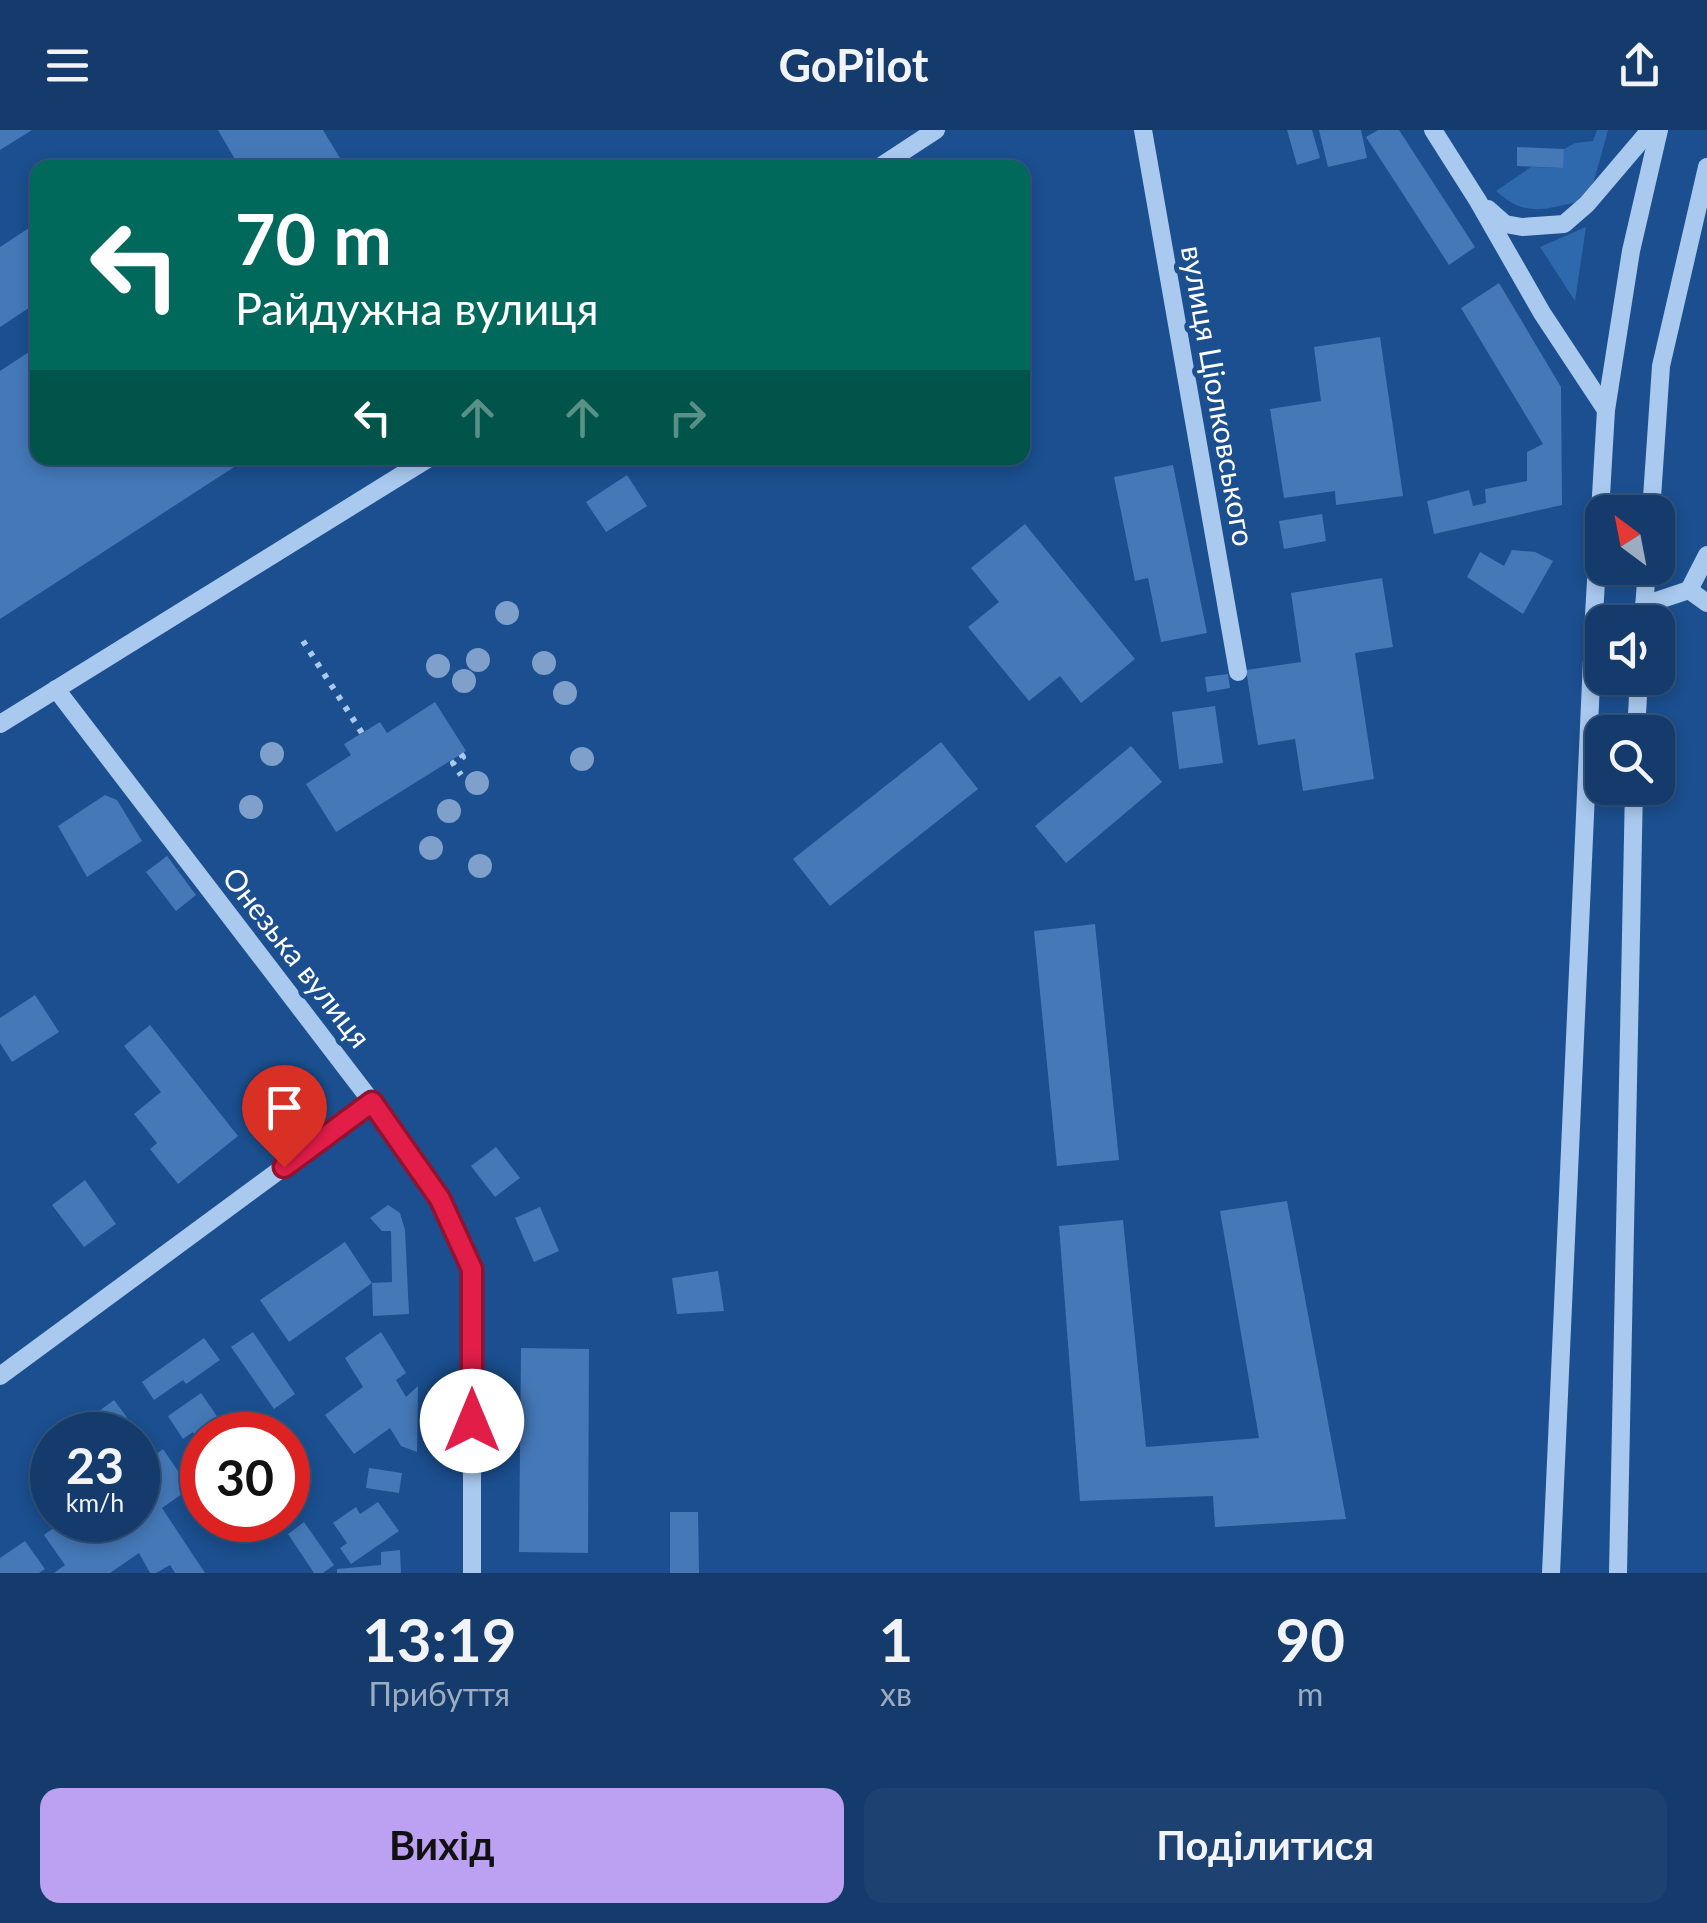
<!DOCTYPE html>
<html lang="uk">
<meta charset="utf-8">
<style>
body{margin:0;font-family:Lato,sans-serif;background:#1d4271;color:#f1f3f6;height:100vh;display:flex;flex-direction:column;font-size:38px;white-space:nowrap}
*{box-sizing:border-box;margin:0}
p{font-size:32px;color:#9dadc1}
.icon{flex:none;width:55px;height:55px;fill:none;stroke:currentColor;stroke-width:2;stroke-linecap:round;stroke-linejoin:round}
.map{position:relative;height:1443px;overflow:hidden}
.details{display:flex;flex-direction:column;background:#143b6b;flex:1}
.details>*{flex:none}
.guide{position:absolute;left:30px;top:30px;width:1000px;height:305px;border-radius:20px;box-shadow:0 5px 15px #0003,0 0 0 2px #33557e;background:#00695c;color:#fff;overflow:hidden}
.needle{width:65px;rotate:328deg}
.fabs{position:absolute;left:1585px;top:365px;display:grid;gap:20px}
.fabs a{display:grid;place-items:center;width:90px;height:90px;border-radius:20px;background:#143b6b;box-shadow:0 5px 15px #0003,0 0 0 2px #33557e;font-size:50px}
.speed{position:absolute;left:30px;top:1282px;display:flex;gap:20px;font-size:50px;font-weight:700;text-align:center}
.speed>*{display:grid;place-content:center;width:130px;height:130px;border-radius:50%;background:#143b6b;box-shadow:0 5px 15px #0003,0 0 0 2px #33557e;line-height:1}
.speed small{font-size:25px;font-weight:400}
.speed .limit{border:15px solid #d22;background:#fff;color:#111}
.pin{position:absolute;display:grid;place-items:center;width:85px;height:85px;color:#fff;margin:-102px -42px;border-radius:50% 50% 50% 0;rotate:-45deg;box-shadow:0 0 10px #0007}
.pin .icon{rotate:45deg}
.me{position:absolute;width:110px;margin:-55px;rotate:0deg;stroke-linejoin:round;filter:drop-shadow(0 0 8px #0008)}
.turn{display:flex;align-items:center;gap:35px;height:210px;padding:0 40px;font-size:45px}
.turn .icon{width:130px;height:130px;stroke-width:2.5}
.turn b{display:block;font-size:70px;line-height:85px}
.lanes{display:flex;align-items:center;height:95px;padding:0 40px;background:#0003;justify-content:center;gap:50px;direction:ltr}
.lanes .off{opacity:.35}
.eta{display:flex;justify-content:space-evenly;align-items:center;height:170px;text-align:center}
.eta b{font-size:60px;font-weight:700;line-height:70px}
.button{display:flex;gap:20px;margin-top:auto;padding:20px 40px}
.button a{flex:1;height:115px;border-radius:20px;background:#bca0f2;color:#111;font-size:40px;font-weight:700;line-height:115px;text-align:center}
.button a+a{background:#1d4271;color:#f1f3f6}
header{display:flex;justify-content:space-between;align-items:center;height:130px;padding:0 40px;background:#143b6b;font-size:45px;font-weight:700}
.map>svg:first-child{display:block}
.green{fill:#2e69ad}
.building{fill:#4478b7}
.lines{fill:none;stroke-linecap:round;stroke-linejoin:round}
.path{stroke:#a9c9ee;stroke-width:6;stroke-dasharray:5 8;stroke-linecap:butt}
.minor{stroke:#a9c9ee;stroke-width:18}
.tree{fill:#7ea0ca}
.route-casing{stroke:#92132f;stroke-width:25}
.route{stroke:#e11d48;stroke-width:18}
.labels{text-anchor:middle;stroke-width:10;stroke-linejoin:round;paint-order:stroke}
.street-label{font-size:30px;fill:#fff;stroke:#1b4f8f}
</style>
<header><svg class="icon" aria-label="menu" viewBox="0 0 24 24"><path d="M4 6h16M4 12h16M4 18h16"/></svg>GoPilot<svg class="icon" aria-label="share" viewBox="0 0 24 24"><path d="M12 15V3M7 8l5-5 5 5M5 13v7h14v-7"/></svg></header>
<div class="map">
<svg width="1707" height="1443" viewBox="0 0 1707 1443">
<rect width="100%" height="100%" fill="#1b4f8f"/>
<g class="green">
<path d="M1597 0H1608L1594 51 1581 71C1546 79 1525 88 1496 61L1531 37 1562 38 1564 19 1575 13 1593 11Z"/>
<polygon points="1586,97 1575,171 1540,117"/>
</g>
<g class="building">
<polygon points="0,0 32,0 0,20"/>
<polygon points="218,0 323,0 346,38 240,38"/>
<polygon points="1287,0 1312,0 1320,28 1297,35"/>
<polygon points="1319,0 1361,0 1367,28 1328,37"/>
<polygon points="1378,0 1399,0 1475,117 1449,135 1366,7"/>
<polygon points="1517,17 1564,19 1563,38 1517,36"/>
<polygon points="38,92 38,172 0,197 0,117"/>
<polygon points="1499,153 1561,257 1562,375 1434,404 1427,371 1469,360 1473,376 1486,373 1485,359 1527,351 1527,322 1543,314 1461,178"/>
<polygon points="1380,207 1403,366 1336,375 1335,361 1284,368 1270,279 1321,271 1314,217"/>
<polygon points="38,216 38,328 248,328 0,489 0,241"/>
<polygon points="1173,335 1207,503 1161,512 1148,448 1135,451 1114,347"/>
<polygon points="627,345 647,376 606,402 586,372"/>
<polygon points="1322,384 1326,411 1284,419 1279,391"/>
<polygon points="1025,394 1135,529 1081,573 1060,546 1029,571 968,497 999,472 971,438"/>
<polygon points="1512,420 1535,422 1553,431 1523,484 1467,447 1480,422 1504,436"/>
<polygon points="1382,448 1393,517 1355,523 1374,649 1303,661 1295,609 1258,615 1246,540 1301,532 1291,463"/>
<polygon points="1228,544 1230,558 1207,562 1205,547"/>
<polygon points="435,572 466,621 336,702 306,654 351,625 344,614 380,592 387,603"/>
<polygon points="1215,576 1223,633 1179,639 1172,582"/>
<polygon points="941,612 978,659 830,776 793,729"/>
<polygon points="1131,616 1162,652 1066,733 1035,696"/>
<polygon points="105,665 117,670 142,711 87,747 58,696"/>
<polygon points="167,726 196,765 176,781 146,742"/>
<polygon points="1095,794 1119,1030 1057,1036 1034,801"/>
<polygon points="35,865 59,902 12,932 0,913 0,888"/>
<polygon points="150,895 238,1006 178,1054 150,1019 157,1013 134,984 161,962 124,916"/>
<polygon points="496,1017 520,1048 495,1067 471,1036"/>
<polygon points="85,1050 116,1094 84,1117 52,1075"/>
<polygon points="1287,1071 1346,1389 1215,1397 1213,1366 1080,1371 1059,1096 1123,1090 1146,1317 1259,1308 1220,1081"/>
<polygon points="388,1075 400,1083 405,1100 409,1184 373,1186 372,1153 392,1152 391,1101 382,1101 370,1088"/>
<polygon points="540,1077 559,1121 534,1132 515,1088"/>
<polygon points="345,1112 372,1153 289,1212 260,1170"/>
<polygon points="718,1141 724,1181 677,1184 672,1148"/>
<polygon points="253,1202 295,1264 274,1279 231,1217"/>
<polygon points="381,1202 406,1243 396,1250 406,1267 418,1256 417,1322 401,1316 390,1298 354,1324 325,1285 363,1257 345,1228"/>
<polygon points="204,1208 220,1230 186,1254 183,1250 154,1270 142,1252"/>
<polygon points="521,1218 589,1219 588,1423 519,1422"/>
<polygon points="201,1263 223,1295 209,1305 202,1305 202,1309 199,1312 193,1302 183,1309 168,1286"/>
<polygon points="114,1270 155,1325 163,1319 180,1344 192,1336 202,1350 162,1378 205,1443 175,1443 170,1435 156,1443 150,1443 139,1423 110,1443 54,1443 65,1435 44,1405 64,1390 71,1390 77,1400 91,1390 103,1390 111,1401 126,1390 138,1390 138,1382 141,1380 138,1376 138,1305 88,1305 80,1295"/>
<polygon points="369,1338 402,1343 399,1363 366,1358"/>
<polygon points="378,1372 399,1401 351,1434 340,1418 347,1413 333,1393 356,1377 360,1384"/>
<polygon points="670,1382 698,1382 699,1443 670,1443"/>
<polygon points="304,1392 334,1435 323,1443 314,1443 288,1404"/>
<polygon points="25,1411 45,1439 39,1443 0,1443 0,1428"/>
<polygon points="400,1420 401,1443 337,1443 337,1439 381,1435 381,1422"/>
</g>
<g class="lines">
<g class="path">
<polyline points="303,511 362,603"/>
<polyline points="461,624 463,627 453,633 461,645"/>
</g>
<g class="minor">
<polyline points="1143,0 1238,542"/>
<polyline points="1433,0 1478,71 1542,183 1606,280"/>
<polyline points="878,38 936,0"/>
<polyline points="1488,79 1505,94 1522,97 1564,94 1587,74 1650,0"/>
<polyline points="1651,382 1661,236 1707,37"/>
<polyline points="1689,460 1707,425"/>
<polyline points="1689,460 1707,473"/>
<polyline points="1644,475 1689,460"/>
<polyline points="1643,492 1647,438"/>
<polyline points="56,559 372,972 440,1069 472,1139 472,1443"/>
<polyline points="0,594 429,328"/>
<polyline points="1636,602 1639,548"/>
<polyline points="0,1246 372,972"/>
<polyline points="1551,1443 1594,485 1606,280 1631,121 1659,0"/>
<polyline points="1618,1443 1634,658"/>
</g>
</g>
<g class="tree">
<circle cx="507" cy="483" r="12"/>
<circle cx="478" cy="530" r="12"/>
<circle cx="544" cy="533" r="12"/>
<circle cx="438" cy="536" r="12"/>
<circle cx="464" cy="551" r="12"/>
<circle cx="565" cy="563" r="12"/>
<circle cx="272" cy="624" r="12"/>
<circle cx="582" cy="629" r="12"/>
<circle cx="477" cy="653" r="12"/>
<circle cx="251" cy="677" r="12"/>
<circle cx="449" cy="681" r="12"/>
<circle cx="431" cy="718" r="12"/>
<circle cx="480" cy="736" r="12"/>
</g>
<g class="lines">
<g class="route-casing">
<polyline id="route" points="284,1037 372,972 440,1069 472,1139 472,1291"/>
</g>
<use href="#route" class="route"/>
</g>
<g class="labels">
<g class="street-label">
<text transform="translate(1217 266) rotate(80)" y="10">вулиця Ціолковського</text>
<text transform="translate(296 828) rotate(52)" y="10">Онезька вулиця</text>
</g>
</g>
</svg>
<div class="fabs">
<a><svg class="needle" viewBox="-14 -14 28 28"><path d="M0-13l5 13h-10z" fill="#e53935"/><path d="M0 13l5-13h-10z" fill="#9dadc1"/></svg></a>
<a><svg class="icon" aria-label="sound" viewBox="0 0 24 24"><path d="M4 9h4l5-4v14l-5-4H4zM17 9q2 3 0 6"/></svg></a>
<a><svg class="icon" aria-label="search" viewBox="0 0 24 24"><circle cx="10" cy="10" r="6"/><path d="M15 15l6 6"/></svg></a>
</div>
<div class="speed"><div>23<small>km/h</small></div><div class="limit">30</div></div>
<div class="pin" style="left:284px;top:1037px;background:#d93025"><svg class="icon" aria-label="arrive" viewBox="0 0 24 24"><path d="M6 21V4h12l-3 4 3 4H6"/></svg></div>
<svg class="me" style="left:472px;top:1291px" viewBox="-20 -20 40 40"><circle r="19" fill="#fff"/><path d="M0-13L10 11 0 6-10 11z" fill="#e11d48"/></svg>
<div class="guide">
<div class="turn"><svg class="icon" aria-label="left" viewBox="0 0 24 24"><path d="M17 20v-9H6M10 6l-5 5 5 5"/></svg><div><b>70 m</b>Райдужна вулиця</div></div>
<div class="lanes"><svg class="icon" aria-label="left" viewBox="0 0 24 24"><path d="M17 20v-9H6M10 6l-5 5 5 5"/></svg><svg class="icon off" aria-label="ahead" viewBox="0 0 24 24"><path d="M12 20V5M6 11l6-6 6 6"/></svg><svg class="icon off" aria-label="ahead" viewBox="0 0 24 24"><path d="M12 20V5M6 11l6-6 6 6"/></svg><svg class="icon off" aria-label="right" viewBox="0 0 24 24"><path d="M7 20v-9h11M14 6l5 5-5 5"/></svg></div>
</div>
</div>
<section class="details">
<div class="eta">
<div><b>13:19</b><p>Прибуття</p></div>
<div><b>1</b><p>хв</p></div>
<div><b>90</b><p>m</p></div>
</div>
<div class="button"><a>Вихід</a><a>Поділитися</a></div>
</section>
